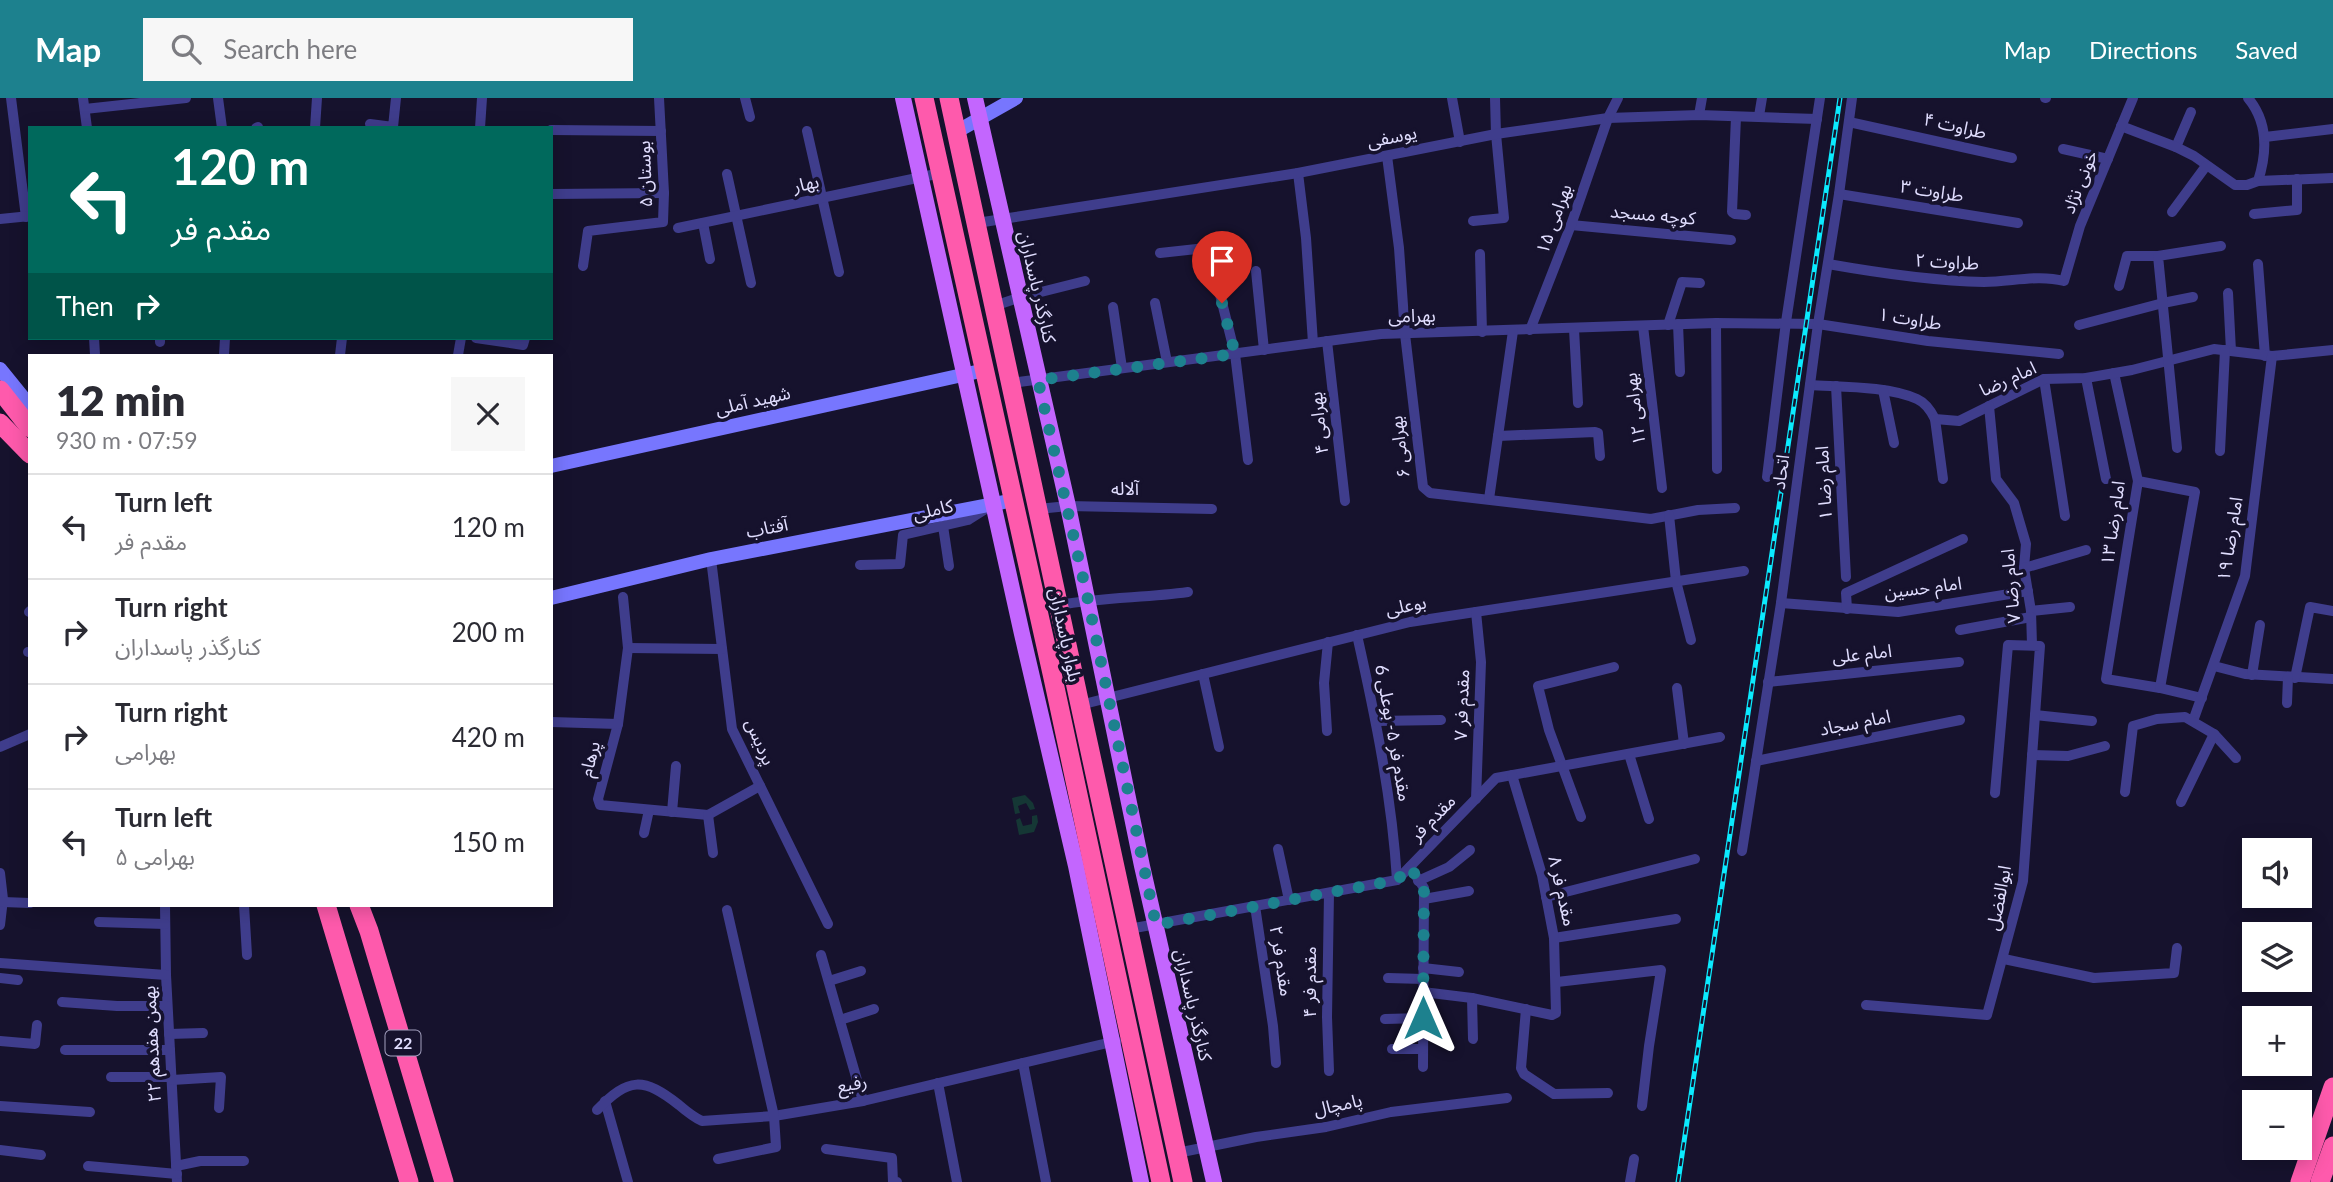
<!DOCTYPE html>
<meta charset="utf-8">
<style>
body{margin:0;font-family:Lato,"Noto Sans Arabic",sans-serif;background:#f7f7f7;color:#2b2b33;height:100vh;display:flex;flex-direction:column;font-size:26px;white-space:nowrap}
*{box-sizing:border-box;margin:0}
p{font-size:23px;color:#7c7c81}
.icon{flex:none;width:38px;height:38px;fill:none;stroke:currentColor;stroke-width:2;stroke-linecap:round;stroke-linejoin:round}
.map{position:relative;flex:1;overflow:hidden}
.sheet{position:absolute;left:28px;top:256px;width:525px;height:553px;display:flex;flex-direction:column;background:#fff;border-radius:0px;box-shadow:0 4px 18px #0003}
.sheet>*{flex:none}
.banner{position:absolute;left:28px;top:28px;width:525px;height:214px;border-radius:0px;box-shadow:0 4px 18px #0003;background:#00695c;color:#fff;overflow:hidden}
.fabs{position:absolute;left:2242px;top:740px;display:grid;gap:14px}
.fabs a{display:grid;place-items:center;width:70px;height:70px;border-radius:0px;background:#fff;box-shadow:0 4px 18px #0003;font-size:35px}
.pin{position:absolute;display:grid;place-items:center;width:60px;height:60px;color:#fff;margin:-72px -30px;border-radius:50% 50% 50% 0;rotate:-45deg;box-shadow:0 0 7px #0007}
.pin .icon{rotate:45deg}
.me{position:absolute;width:77px;margin:-38px;rotate:0deg;stroke-linejoin:round;filter:drop-shadow(0 0 5px #0008)}
.turn{display:flex;align-items:center;gap:24px;height:147px;padding:0 28px;font-size:32px}
.turn .icon{width:91px;height:91px;stroke-width:2.5}
.turn b{display:block;font-size:49px;line-height:60px}
.then{display:flex;align-items:center;height:66px;padding:0 28px;background:#0003;gap:14px;font-size:26px}
.round{display:grid;place-items:center;flex:none;width:74px;height:74px;border-radius:0px;background:#f7f7f7}
.summary{display:flex;align-items:center;justify-content:space-between;height:119px;padding:0 28px}
h1{font-size:42px;font-weight:800;line-height:52px}
ul{padding:0;list-style:none}
li{display:flex;align-items:center;gap:21px;height:105px;padding:0 28px;border-top:2px solid #e1e1e2}
li div{flex:1}
li b{display:block;font-size:26px}
li em{font-style:normal}
header{display:flex;align-items:center;gap:42px;box-sizing:border-box;height:98px;padding:0 35px;background:#1d818e;color:#fff}
header strong{font-size:33px}
nav{display:flex;gap:38px;margin-inline-start:auto;font-size:24px}
.search{width:490px;height:63px;background:#f7f7f7;display:flex;align-items:center;gap:18px;box-sizing:border-box;padding:0 24px;border-radius:0px;color:#7c7c81;font-size:26px}
.map>svg:first-child{display:block}
.green{fill:#153735}
.lines{fill:none;stroke-linecap:round;stroke-linejoin:round}
.street{stroke:#3f3d8c;stroke-width:10}
.secondary{stroke:#7776fe;stroke-width:14}
.primary{stroke:#c366fe;stroke-width:16}
.highway{stroke:#fe5aac;stroke-width:19}
.rail-casing{stroke:#0beafe;stroke-width:5}
.rail{stroke:#16122d;stroke-width:2.5;stroke-dasharray:8;stroke-linecap:butt}
.route{stroke:#1d818e;stroke-width:12;stroke-dasharray:0 21.6}
.labels{text-anchor:middle;stroke-width:7;stroke-linejoin:round;paint-order:stroke}
.shield{fill:#16122d;stroke:#a4a1c0;stroke-width:2}
.shield-label{font-size:16px;font-weight:bold;fill:#e1deff}
.street-label{font-size:18px;fill:#e1deff;stroke:#16122d}
</style>
<header>
<strong>Map</strong>
<div class="search"><svg class="icon" aria-label="search" viewBox="0 0 24 24"><circle cx="10" cy="10" r="6"/><path d="M15 15l6 6"/></svg>Search here</div>
<nav><a>Map</a><a>Directions</a><a>Saved</a></nav>
</header>
<div class="map">
<svg width="2333" height="1084" viewBox="0 0 2333 1084">
<rect width="100%" height="100%" fill="#16122d"/>
<g class="green">
<polygon points="1025,697 1033,705 1035,711 1030,712 1026,705 1018,708 1020,715 1015,716 1012,700"/>
<polygon points="1037,717 1038,724 1034,734 1019,737 1016,722 1020,720 1023,728 1032,726 1032,718"/>
</g>
<g class="lines">
<g class="street">
<polyline points="11,0 26,119"/>
<polyline points="83,0 87,30"/>
<polyline points="218,0 222,30"/>
<polyline points="745,0 750,19"/>
<polyline points="1452,0 1460,44"/>
<polyline points="2045,0 2046,0"/>
<polyline points="85,11 186,0"/>
<path d="M2191 14 2176 49 2194 58 2235 87H2247L2258 83C2267 55 2268 24 2248 0"/>
<polyline points="1699,17 1702,0"/>
<polyline points="1759,18 1762,0"/>
<polyline points="1736,19 1732,114 1735,116 1746,117"/>
<polyline points="1849,24 2012,60"/>
<polyline points="370,26 393,29 396,0"/>
<polyline points="2121,28 2176,49"/>
<polyline points="256,30 258,29"/>
<polyline points="315,30 317,0"/>
<polyline points="480,30 482,0"/>
<polyline points="551,32 661,33"/>
<polyline points="807,33 839,174"/>
<polyline points="2265,39 2333,31"/>
<polyline points="2063,51 2108,61"/>
<polyline points="1387,58 1399,150 1405,236 1423,389 1430,395 1651,421 1698,412 1735,410"/>
<polyline points="1298,75 1306,140 1313,245"/>
<polyline points="727,76 751,185"/>
<polyline points="2258,83 2333,80"/>
<polyline points="551,96 664,95"/>
<polyline points="1839,96 2018,125"/>
<polyline points="2172,114 2206,68"/>
<polyline points="2254,116 2297,112 2297,81"/>
<polyline points="0,121 30,118"/>
<polyline points="1473,123 1504,120 1496,36 1495,0"/>
<polyline points="703,125 710,161"/>
<polyline points="977,125 1298,75 1496,36 1608,20 1699,17 1817,21"/>
<polyline points="1571,127 1731,142"/>
<polyline points="678,130 941,75"/>
<polyline points="1160,155 1206,150 1209,153 1235,256 1248,362"/>
<polyline points="1480,156 1482,234"/>
<path d="M1828 166C1879 175 1931 183 1984 184 2011 184 2038 176 2064 183L2080 128 2133 0"/>
<polyline points="2258,166 2265,258"/>
<polyline points="583,168 588,133 663,124 664,95 659,0"/>
<polyline points="1256,173 1264,252"/>
<polyline points="2119,188 2127,158 2158,158"/>
<polyline points="2228,195 2231,253"/>
<polyline points="1155,205 1167,264"/>
<polyline points="994,208 1021,199 1085,183"/>
<polyline points="1113,209 1122,270"/>
<polyline points="1716,225 1717,371"/>
<polyline points="1678,226 1680,274"/>
<polyline points="1668,227 1682,184 1700,185"/>
<polyline points="2079,227 2163,205 2193,199"/>
<polyline points="1643,228 1662,390"/>
<polyline points="1574,231 1578,305"/>
<polyline points="1530,232 1571,127 1608,20 1618,0"/>
<polyline points="94,240 95,257"/>
<polyline points="476,240 523,247 525,240"/>
<polyline points="1327,243 1345,403"/>
<polyline points="160,244 160,240"/>
<polyline points="224,257 225,240"/>
<polyline points="340,257 342,240"/>
<polyline points="458,257 461,240"/>
<polyline points="2114,275 2138,383 2106,581 2160,590 2195,394 2138,383"/>
<polyline points="2086,280 2106,381"/>
<polyline points="2044,281 2065,418"/>
<polyline points="1011,285 1381,236 1716,225 1818,226 1928,243 2059,256"/>
<path d="M1810 287C1842 289 1888 288 1917 301 1926 305 1931 313 1935 321L1959 323 2044 281 2086 280 2132 272 2214 251 2272 258 2333 252"/>
<polyline points="1836,288 1846,479"/>
<polyline points="1883,292 1894,345"/>
<polyline points="1989,308 1996,381 2014,405 2026,446 2024,470 2031,513 2032,547"/>
<polyline points="1935,321 1943,381"/>
<polyline points="1498,338 1595,334 1598,335 1600,358"/>
<polyline points="2177,350 2158,158 2221,148"/>
<polyline points="2220,353 2225,252"/>
<polyline points="1767,379 1786,224 1820,0"/>
<polyline points="1489,401 1513,233"/>
<polyline points="1038,411 1068,408 1212,411"/>
<polyline points="1669,417 1676,483 1691,542"/>
<polyline points="943,428 949,468"/>
<polyline points="711,461 732,631 828,826"/>
<polyline points="860,467 900,466 903,437 968,422 987,410"/>
<polyline points="2024,470 2086,452"/>
<polyline points="623,499 628,550 618,626 598,701 600,707 708,717 760,688"/>
<polyline points="1781,505 1898,514 2028,493"/>
<path d="M1059 507C1102 499 1145 500 1188 494"/>
<polyline points="1847,511 1846,495 1963,441"/>
<polyline points="2031,513 2070,509"/>
<polyline points="29,514 30,513"/>
<polyline points="1960,532 2031,519"/>
<path d="M1357 537C1375 617 1392 699 1397 782"/>
<polyline points="628,550 722,551"/>
<polyline points="28,554 30,554"/>
<polyline points="2214,568 2245,576 2333,581"/>
<polyline points="1203,576 1219,649"/>
<polyline points="2252,577 2260,527"/>
<polyline points="2295,580 2310,509 2333,513"/>
<polyline points="1768,584 1959,564"/>
<polyline points="1677,590 1684,646"/>
<polyline points="2160,590 2202,600"/>
<polyline points="2287,605 2288,579"/>
<polyline points="1080,607 1410,524 1744,473"/>
<polyline points="2035,617 2092,623"/>
<polyline points="1376,623 1441,622"/>
<polyline points="2193,623 2245,478 2272,258"/>
<polyline points="551,624 618,626"/>
<polyline points="1327,633 1324,585 1328,544"/>
<polyline points="2214,636 2236,660"/>
<polyline points="0,649 30,636"/>
<polyline points="1629,656 1649,721"/>
<polyline points="2032,657 2068,658 2105,648"/>
<polyline points="1756,663 1960,622"/>
<polyline points="2125,694 2133,628 2157,621 2185,619 2214,636 2181,704"/>
<polyline points="1476,701 1481,564 1476,514"/>
<polyline points="672,714 676,668"/>
<polyline points="708,717 713,755"/>
<polyline points="1581,719 1549,632 1538,588 1614,569"/>
<polyline points="644,735 649,712"/>
<polyline points="1278,751 1289,802"/>
<polyline points="1742,753 1781,505 1818,226 1839,96 1852,0"/>
<polyline points="1410,769 1424,790 1423,969"/>
<polyline points="0,775 3,801 0,827"/>
<polyline points="1418,783 1449,769 1470,752"/>
<polyline points="1329,795 1327,919 1329,973"/>
<polyline points="1546,799 1695,761"/>
<polyline points="1424,801 1469,793"/>
<polyline points="3,804 30,805"/>
<polyline points="165,807 166,877 177,1084"/>
<polyline points="244,807 247,857"/>
<polyline points="1255,808 1273,928 1276,965"/>
<polyline points="99,824 165,826"/>
<polyline points="1129,831 1397,782 1496,680 1720,639"/>
<polyline points="1554,840 1676,821"/>
<polyline points="821,857 863,1003"/>
<polyline points="2004,861 2094,880 2174,875 2177,850"/>
<polyline points="0,865 166,877"/>
<polyline points="1423,870 1459,874"/>
<polyline points="0,880 18,882"/>
<polyline points="1388,880 1423,881"/>
<polyline points="829,883 861,873"/>
<polyline points="1557,884 1661,872 1649,948 1642,1008"/>
<polyline points="1423,894 1472,900 1552,917 1556,915 1554,840 1542,777 1512,677"/>
<polyline points="1472,900 1473,941"/>
<polyline points="62,904 117,908 167,908"/>
<polyline points="1866,907 1987,917 2023,783 2040,548 2008,547 1995,695"/>
<polyline points="1526,911 1521,970 1524,976 1554,996 1608,995"/>
<polyline points="1385,921 1423,920"/>
<polyline points="840,922 874,911"/>
<polyline points="169,936 203,935"/>
<polyline points="0,943 35,946 37,927"/>
<polyline points="1392,951 1423,951"/>
<polyline points="65,952 170,952"/>
<polyline points="1023,965 1046,1084"/>
<polyline points="111,979 171,979"/>
<polyline points="172,982 221,979 219,1010"/>
<polyline points="938,985 957,1084"/>
<polyline points="605,1003 628,1084"/>
<polyline points="0,1008 90,1014"/>
<path d="M597 1012C629 979 643 979 679 1007 686 1013 693 1019 702 1023L774 1018 863 1003 1116 943"/>
<polyline points="826,1051 892,1060 893,1084 897,1084"/>
<polyline points="0,1052 41,1057"/>
<polyline points="1177,1055 1256,1039 1326,1029 1391,1014 1507,1000"/>
<polyline points="718,1061 776,1049 774,1018 727,812"/>
<polyline points="88,1068 177,1076"/>
<polyline points="176,1068 200,1063 244,1063"/>
<polyline points="1630,1084 1634,1061"/>
</g>
<g class="secondary">
<polyline points="956,34 1016,0"/>
<polyline points="0,271 30,308"/>
<polyline points="551,368 985,272"/>
<polyline points="551,500 711,461 1014,402"/>
</g>
<g class="primary">
<polyline points="903,0 1022,536 1076,768 1141,1084"/>
<polyline points="975,0 1068,408 1142,768 1214,1084"/>
</g>
<g class="highway">
<polyline points="924,0 1053,580 1161,1084"/>
<polyline points="949,0 1183,1084"/>
<polyline points="0,292 30,330"/>
<polyline points="0,325 30,356"/>
<polyline points="326,807 409,1084"/>
<polyline points="359,807 369,833 444,1084"/>
<polyline points="2300,1084 2333,989"/>
<polyline points="2320,1084 2333,1048"/>
</g>
<g class="rail-casing">
<polyline id="rail" points="1678,1084 1840,0"/>
</g>
<use href="#rail" class="rail"/>
</g>
<g class="lines">
<polyline class="route" points="1222,205 1235,256 1038,282 1088,502 1156,827 1397,782 1410,769 1424,790 1423,920"/>
</g>
<g class="labels">
<rect class="shield" x="385.5" y="932.5" width="35" height="25" rx="5"/>
<g class="shield-label">
<text x="403" y="951">22</text>
</g>
<g class="street-label">
<text transform="translate(1955 28) rotate(13)" y="6">طراوت ۴</text>
<text transform="translate(1392 39) rotate(-11)" y="6">یوسفی</text>
<text transform="translate(645 76) rotate(-92)" y="6">بوستان ۵</text>
<text transform="translate(2080 84) rotate(-68)" y="6">خونی نژاد</text>
<text transform="translate(806 86) rotate(-12)" y="6">بهار</text>
<text transform="translate(1932 93) rotate(9)" y="6">طراوت ۳</text>
<text transform="translate(1653 117) rotate(5)" y="6">کوچه مسجد</text>
<text transform="translate(1554 121) rotate(-70)" y="6">بهرامی ۱۵</text>
<text transform="translate(1947 164) rotate(3)" y="6">طراوت ۲</text>
<text transform="translate(1037 189) rotate(77)" y="6">کنارگذر پاسداران</text>
<text transform="translate(1412 218) rotate(-1)" y="6">بهرامی</text>
<text transform="translate(1910 221) rotate(9)" y="6">طراوت ۱</text>
<text transform="translate(2008 281) rotate(-24)" y="6">امام رضا</text>
<text transform="translate(753 303) rotate(-13)" y="6">شهید آملی</text>
<text transform="translate(1635 311) rotate(-97)" y="6">بهرامی ۱۲</text>
<text transform="translate(1319 325) rotate(-96)" y="6">بهرامی ۴</text>
<text transform="translate(1400 349) rotate(-97)" y="6">بهرامی ۶</text>
<text transform="translate(1781 374) rotate(-82)" y="6">اتحاد</text>
<text transform="translate(1824 385) rotate(-93)" y="6">امام رضا ۱</text>
<text x="1125" y="397">آلاله</text>
<text transform="translate(933 412) rotate(-13)" y="6">کاملی</text>
<text transform="translate(2113 425) rotate(-82)" y="6">امام رضا ۱۳</text>
<text transform="translate(767 430) rotate(-11)" y="6">آفتاب</text>
<text transform="translate(2230 441) rotate(-81)" y="6">امام رضا ۱۹</text>
<text transform="translate(2011 488) rotate(-95)" y="6">امام رضا ۷</text>
<text transform="translate(1923 490) rotate(-7)" y="6">امام حسین</text>
<text transform="translate(1406 508) rotate(-11)" y="6">بوعلی</text>
<text transform="translate(1065 537) rotate(78)" y="6">بلوار پاسداران</text>
<text transform="translate(1862 556) rotate(-6)" y="6">امام علی</text>
<text transform="translate(1462 607) rotate(-88)" y="6">مقدم فر ۷</text>
<text transform="translate(1855 625) rotate(-11)" y="6">امام سجاد</text>
<text transform="translate(1393 635) rotate(80)" y="6">مقدم فر ۵- بوعلی 6</text>
<text transform="translate(760 644) rotate(67)" y="6">پردیس</text>
<text transform="translate(590 661) rotate(-75)" y="6">پرهام</text>
<text transform="translate(1433 720) rotate(-46)" y="6">مقدم فر</text>
<text transform="translate(1562 793) rotate(77)" y="6">مقدم فر ۸</text>
<text transform="translate(1999 800) rotate(-79)" y="6">ابوالفضل</text>
<text transform="translate(1281 863) rotate(81)" y="6">مقدم فر ۲</text>
<text transform="translate(1310 884) rotate(-90)" y="6">مقدم فر ۴</text>
<text transform="translate(1193 907) rotate(77)" y="6">کنارگذر پاسداران</text>
<text transform="translate(152 946) rotate(-93)" y="6">۲۲ بهمن هفدهم</text>
<text transform="translate(852 986) rotate(-11)" y="6">رفیع</text>
<text transform="translate(1338 1007) rotate(-12)" y="6">پامچال</text>
</g>
</g>
</svg>
<div class="fabs">
<a><svg class="icon" aria-label="sound" viewBox="0 0 24 24"><path d="M4 9h4l5-4v14l-5-4H4zM17 9q2 3 0 6"/></svg></a>
<a><svg class="icon" aria-label="layers" viewBox="0 0 24 24"><path d="M12 4l9 5-9 5-9-5zM3 14l9 5 9-5"/></svg></a>
<a>+</a>
<a>−</a>
</div>
<div class="pin" style="left:1222px;top:205px;background:#d93025"><svg class="icon" aria-label="arrive" viewBox="0 0 24 24"><path d="M6 21V4h12l-3 4 3 4H6"/></svg></div>
<svg class="me" style="left:1423px;top:920px" viewBox="-20 -20 40 40"><path d="M0-17L14 15 0 8-14 15z" fill="#1d818e" stroke="#fff" stroke-width="4"/></svg>
<div class="banner">
<div class="turn"><svg class="icon" aria-label="left" viewBox="0 0 24 24"><path d="M17 20v-9H6M10 6l-5 5 5 5"/></svg><div><b>120 m</b>مقدم فر</div></div>
<div class="then">Then<svg class="icon" aria-label="right" viewBox="0 0 24 24"><path d="M7 20v-9h11M14 6l5 5-5 5"/></svg></div>
</div>
<section class="sheet">
<div class="summary"><div><h1>12 min</h1><p>930 m · 07:59</p></div><a class="round"><svg class="icon" aria-label="close" viewBox="0 0 24 24"><path d="M6 6l12 12M18 6L6 18"/></svg></a></div>
<ul>
<li><svg class="icon" aria-label="left" viewBox="0 0 24 24"><path d="M17 20v-9H6M10 6l-5 5 5 5"/></svg><div><b>Turn left</b><p>مقدم فر</p></div><em>120 m</em></li>
<li><svg class="icon" aria-label="right" viewBox="0 0 24 24"><path d="M7 20v-9h11M14 6l5 5-5 5"/></svg><div><b>Turn right</b><p>کنارگذر پاسداران</p></div><em>200 m</em></li>
<li><svg class="icon" aria-label="right" viewBox="0 0 24 24"><path d="M7 20v-9h11M14 6l5 5-5 5"/></svg><div><b>Turn right</b><p>بهرامی</p></div><em>420 m</em></li>
<li><svg class="icon" aria-label="left" viewBox="0 0 24 24"><path d="M17 20v-9H6M10 6l-5 5 5 5"/></svg><div><b>Turn left</b><p>بهرامی ۵</p></div><em>150 m</em></li>
</ul>
</section>
</div>
